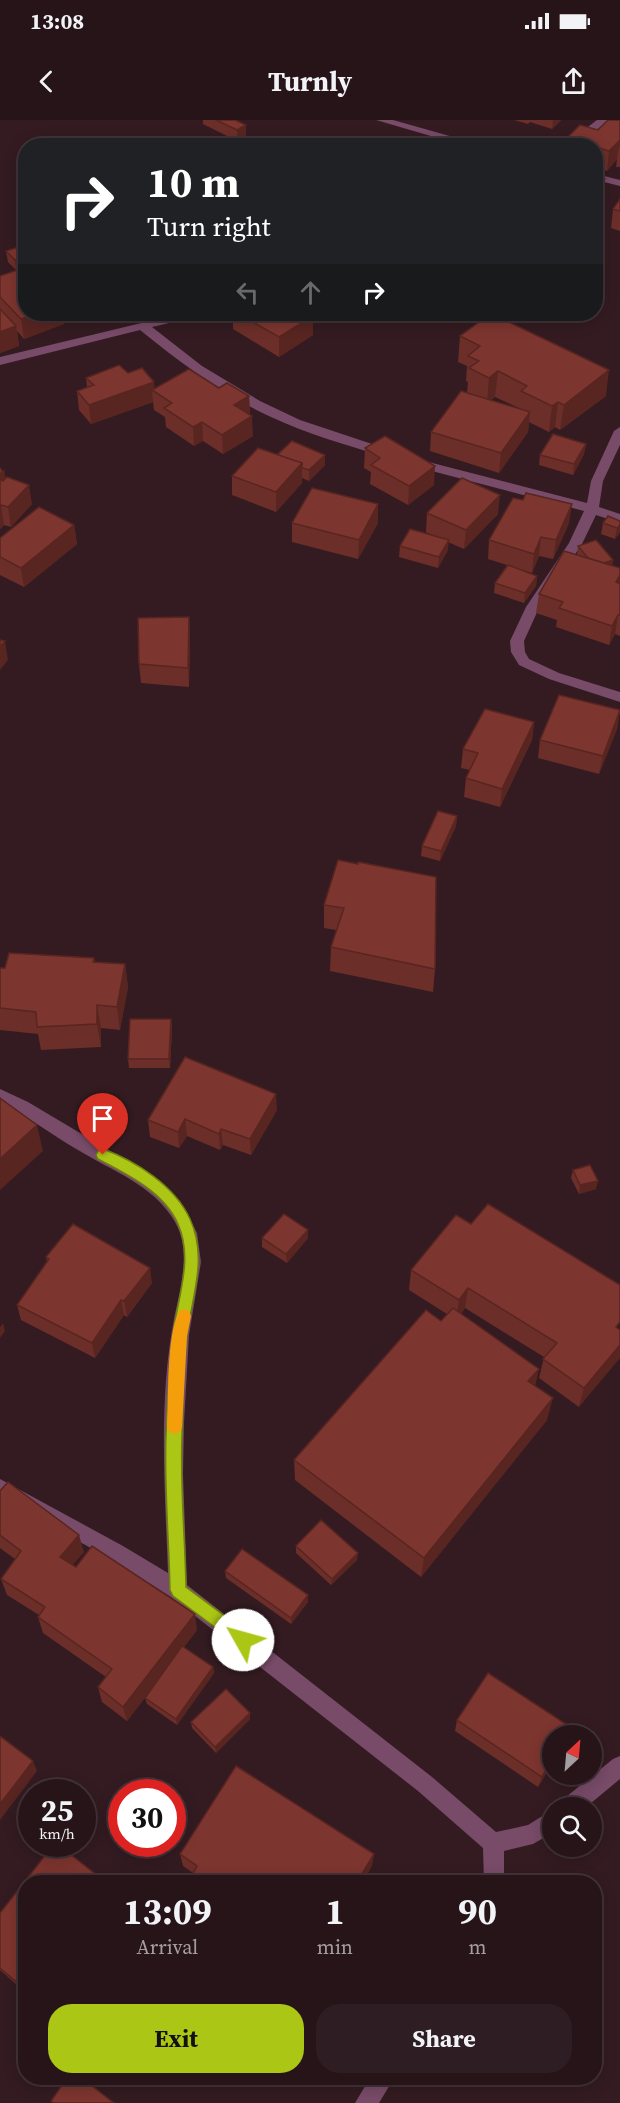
<!DOCTYPE html>
<style>
body{margin:0;font-family:"Source Serif 4",serif;background:#2e1d22;color:#f1f3f6;height:100vh;display:flex;flex-direction:column;font-size:22px;white-space:nowrap}
*{box-sizing:border-box;margin:0}
p{font-size:20px;color:#a49ea2}
.icon{flex:none;width:33px;height:33px;fill:none;stroke:currentColor;stroke-width:2;stroke-linecap:round;stroke-linejoin:round}
.map{position:relative;flex:1;overflow:hidden}
.sheet{position:absolute;left:18px;top:1755px;width:584px;height:210px;display:flex;flex-direction:column;background:#261419;border-radius:24px;box-shadow:0 3px 15px #0003,0 0 0 2px #423338}
.sheet>*{flex:none}
.banner{position:absolute;left:18px;top:18px;width:585px;height:183px;border-radius:24px;box-shadow:0 3px 15px #0003,0 0 0 2px #423338;background:#202124;color:#fff;overflow:hidden}
.needle{width:39px;rotate:26deg}
.buttons{position:absolute;left:542px;top:1605px;display:grid;gap:12px}
.buttons a{display:grid;place-items:center;width:60px;height:60px;border-radius:50%;background:#261419;box-shadow:0 3px 15px #0003,0 0 0 2px #423338;font-size:30px}
.speed{position:absolute;left:18px;top:1659px;display:flex;gap:12px;font-size:30px;font-weight:700;text-align:center}
.speed>*{display:grid;place-content:center;width:78px;height:78px;border-radius:50%;background:#261419;box-shadow:0 3px 15px #0003,0 0 0 2px #423338;line-height:1}
.speed small{font-size:15px;font-weight:400}
.speed .limit{border:9px solid #d22;background:#fff;color:#111}
.pin{position:absolute;display:grid;place-items:center;width:51px;height:51px;color:#fff;margin:-62px -26px;border-radius:50% 50% 50% 0;rotate:-45deg;box-shadow:0 0 6px #0007}
.pin .icon{rotate:45deg}
.me{position:absolute;width:66px;margin:-33px;rotate:308deg;stroke-linejoin:round;filter:drop-shadow(0 0 4px #0008)}
.turn{display:flex;align-items:center;gap:21px;height:126px;padding:0 30px;font-size:27px}
.turn .icon{width:78px;height:78px;stroke-width:2.5}
.turn b{display:block;font-size:42px;line-height:51px}
.lanes{display:flex;align-items:center;height:57px;padding:0 30px;background:#0003;justify-content:center;gap:30px;direction:ltr}
.lanes .off{opacity:.35}
.eta{display:flex;justify-content:space-evenly;align-items:center;height:102px;text-align:center}
.eta b{font-size:36px;font-weight:700;line-height:42px}
.cta{display:flex;gap:12px;margin-top:auto;padding:12px 30px}
.cta a{flex:1;height:69px;border-radius:24px;background:#abc615;color:#111;font-size:24px;font-weight:700;line-height:69px;text-align:center}
.cta a+a{background:#2e1d22;color:#f1f3f6}
.status{display:flex;justify-content:space-between;align-items:center;height:42px;padding:0 30px;background:#261419;direction:ltr}
.status svg{height:16px;fill:currentColor}
header{display:flex;justify-content:space-between;align-items:center;height:78px;padding:0 30px;background:#261419;font-size:27px;font-weight:700}
.map>svg:first-child{display:block}
.lines{fill:none;stroke-linecap:round;stroke-linejoin:round}
.minor{fill:#784b68;fill-rule:evenodd}
.wall{fill:#6c2e28;fill-rule:evenodd}
.shaded-wall{fill:#582521}
.building{fill:#7d352f;stroke:#582521;stroke-width:1.5}
.route{fill:#abc615;stroke:#6f810e;stroke-width:1.5}
.slow{fill:#f59e0b}
</style>
<div class="status"><b>13:08</b><svg viewBox="0 0 49 12"><path d="M0 12V9h3v3zM5 12V6h3v6zM10 12V3h3v9zM15 12V0h3v12zM26 1h20v11H26zM47 4h2v5h-2z"/></svg></div>
<header><svg class="icon" aria-label="back" viewBox="0 0 24 24"><path d="M15 5l-7 7 7 7"/></svg>Turnly<svg class="icon" aria-label="share" viewBox="0 0 24 24"><path d="M12 15V3M7 8l5-5 5 5M5 13v7h14v-7"/></svg></header>
<div class="map">
<svg width="620" height="1983" viewBox="0 0 620 1983">
<rect width="100%" height="100%" fill="#331b21"/>
<g class="lines">
<g class="minor">
<polygon points="376,0 393,0 485,26 465,26"/>
<polygon points="597,0 609,0 576,26 563,26"/>
<polygon points="596,54 620,60 620,66 596,60"/>
<path d="M179 194H197L195 197 152 207 202 246 260 281 300 300 393 331 395 334 393 337H385C347 325 307 314 271 297 223 275 181 243 140 210L0 245V237Z"/>
<polygon points="620,307 620,325 603,361 599,387 620,394 620,403 596,395 582,424 539,488 524,521 525,532 529,539 559,553 620,572 620,582 549,559 519,545 511,532 510,521 526,487 569,423 584,391 409,345 407,342 413,338 587,383 591,361 614,311"/>
<path d="M0 969 28 982 159 1060 180 1081 197 1113 201 1142 189 1215 184 1303 183 1354 187 1465 432 1657 496 1712 528 1705 552 1690V1713L533 1724 504 1731V1762H484L483 1728 418 1671 171 1477 109 1438 0 1378V1359L123 1426 168 1453C165 1369 158 1282 174 1199 180 1169 192 1131 175 1102 154 1065 112 1051 78 1030 52 1015 28 996 0 983Z"/>
<polygon points="620,1636 620,1659 585,1688 558,1688 561,1681 613,1639"/>
<polygon points="370,1958 394,1958 379,1983 355,1983"/>
</g>
</g>
<g class="wall">
<polygon points="203,0 235,0 246,16 237,21 203,4"/>
<polygon points="514,0 561,0 552,9 530,2 528,4"/>
<polygon points="620,0 620,47 616,47 617,39 607,51 596,47 596,27 598,10"/>
<polygon points="567,18 591,26 566,26"/>
<polygon points="620,79 620,111 611,108 613,89"/>
<polygon points="25,125 26,194 63,194 64,204 24,219 17,211 19,226 0,233 0,156 16,150 8,142 6,131"/>
<polygon points="233,194 309,194 313,215 279,237 233,209"/>
<path d="M460 216 606 276 560 310 555 307 549 312 529 302 528 312 499 353 430 331 431 312 467 273 468 262 466 261 467 246 458 242ZM495 277 519 288V289L491 280Z"/>
<polygon points="128,253 154,269 219,268 249,276 250,295 253,316 223,334 203,321 194,326 166,307 165,297 154,290 153,282 91,304 79,290 77,271 87,267 86,258"/>
<polygon points="586,324 584,334 573,355 539,345 540,335"/>
<polygon points="365,328 434,365 408,385 370,364 371,352 364,348"/>
<polygon points="277,335 325,335 325,345 309,361 302,358 302,363 276,392 232,375 232,356"/>
<polygon points="0,347 6,358 32,384 11,407 4,405 0,409"/>
<polygon points="378,384 378,403 358,439 292,422 292,403"/>
<polygon points="427,393 498,394 464,429 448,422 448,430 438,448 399,437 400,426 434,416 426,412"/>
<polygon points="620,401 615,419 601,414 603,403"/>
<polygon points="569,403 553,439 539,436 532,453 512,447 537,456 536,466 524,483 494,473 495,463 507,445 488,439 489,420"/>
<polygon points="74,405 77,424 24,467 0,455 0,418"/>
<polygon points="578,426 613,440 612,445 620,448 620,516 615,514 609,525 556,507 557,500 536,493 539,474 577,435"/>
<polygon points="189,497 190,516 189,567 141,563 139,544"/>
<polygon points="620,590 617,609 599,654 538,638 540,620"/>
<polygon points="534,602 532,620 500,687 464,677 466,658 470,650 461,648 463,629"/>
<polygon points="457,696 456,706 440,741 421,736 422,726"/>
<polygon points="338,740 435,849 433,872 330,851 331,827 336,810 324,808 324,785"/>
<polygon points="94,838 95,842 125,844 128,867 120,910 101,908 101,927 41,930 38,914 0,910 0,848 5,848"/>
<polygon points="171,899 172,909 170,948 129,948 128,939"/>
<polygon points="277,990 251,1035 223,1025 220,1030 187,1016 179,1028 150,1017 148,1000"/>
<polygon points="573,1050 596,1069 579,1074 571,1058"/>
<polygon points="471,1104 620,1165 579,1287 539,1258 544,1237 465,1188 461,1194 535,1266 547,1300 421,1457 295,1360 294,1340 441,1201 447,1194 409,1170 411,1150"/>
<polygon points="308,1110 308,1118 287,1143 262,1127 262,1118"/>
<polygon points="46,1137 152,1163 127,1197 124,1195 95,1238 21,1200 17,1185 47,1142"/>
<polygon points="0,1371 84,1432 72,1445 197,1510 184,1527 213,1547 214,1553 177,1605 147,1584 145,1578 156,1563 127,1601 102,1582 98,1567 106,1557 43,1513 38,1497 39,1495 7,1475 1,1459 15,1439 0,1428"/>
<polygon points="296,1426 357,1440 331,1465 296,1433"/>
<polygon points="225,1451 308,1475 308,1482 291,1504 226,1458"/>
<polygon points="250,1593 250,1599 216,1633 192,1608 191,1602"/>
<polygon points="457,1600 572,1608 569,1616 552,1616 552,1644 538,1667 455,1611"/>
<polygon points="180,1734 372,1746 193,1753 183,1746"/>
<polygon points="26,1762 24,1871 0,1850 0,1793"/>
</g>
<g class="shaded-wall">
<polygon points="553,0 561,0 552,9"/>
<polygon points="246,5 246,16 237,21 237,10"/>
<polygon points="620,20 620,28 619,27 617,39 607,51 609,31"/>
<polygon points="605,59 604,69 596,77 596,68"/>
<polygon points="26,137 26,148 16,151 15,140"/>
<polygon points="37,194 63,194 64,204 24,219 21,199"/>
<polygon points="313,196 313,215 279,237 279,217"/>
<polygon points="16,206 19,226 0,233 0,212"/>
<polygon points="609,250 606,276 560,310 564,285"/>
<polygon points="498,251 495,277 487,283 489,258"/>
<polygon points="154,262 155,272 152,270 153,282 91,304 89,285"/>
<polygon points="249,276 250,296 234,285"/>
<polygon points="558,282 555,307 549,312 552,286"/>
<polygon points="530,292 528,312 499,353 501,333"/>
<polygon points="252,296 253,316 223,334 222,315"/>
<polygon points="202,302 203,321 194,326 193,307"/>
<polygon points="586,324 584,334 573,355 574,344"/>
<polygon points="325,335 325,345 309,361 309,350"/>
<polygon points="302,343 302,363 276,392 276,372"/>
<polygon points="435,346 434,365 408,385 409,366"/>
<polygon points="4,349 7,368 0,375 0,353"/>
<polygon points="29,365 32,384 11,407 8,387"/>
<polygon points="500,375 498,394 464,429 466,410"/>
<polygon points="378,384 378,403 358,439 359,420"/>
<polygon points="572,384 569,403 553,439 556,420"/>
<polygon points="1,385 4,405 0,409 0,386"/>
<polygon points="74,405 77,424 24,467 21,448"/>
<polygon points="620,405 620,413 615,419 617,408"/>
<polygon points="541,417 539,436 532,453 534,434"/>
<polygon points="449,420 448,430 438,448 439,437"/>
<polygon points="613,440 611,450 595,446"/>
<polygon points="620,455 620,468 616,462"/>
<polygon points="537,456 536,466 524,483 525,473"/>
<polygon points="618,495 615,514 609,525 612,506"/>
<polygon points="189,497 190,516 189,567 188,548"/>
<polygon points="5,521 8,540 0,550 0,527"/>
<polygon points="620,590 617,609 599,654 603,636"/>
<polygon points="534,602 532,620 500,687 502,669"/>
<polygon points="457,696 456,706 440,741 441,731"/>
<polygon points="125,844 128,867 120,910 117,887"/>
<polygon points="97,885 101,908 101,927 97,904"/>
<polygon points="171,899 172,909 170,948 169,939"/>
<polygon points="276,974 277,990 251,1035 250,1019"/>
<polygon points="185,999 187,1016 179,1028 178,1012"/>
<polygon points="37,1005 43,1031 0,1070 0,1039"/>
<polygon points="221,1009 223,1025 220,1030 219,1014"/>
<polygon points="598,1061 596,1069 579,1074 580,1065"/>
<polygon points="308,1110 308,1118 287,1143 286,1134"/>
<polygon points="150,1148 152,1163 127,1197 124,1181"/>
<polygon points="468,1168 465,1188 456,1200 459,1180"/>
<polygon points="121,1180 124,1195 95,1238 92,1223"/>
<polygon points="3,1203 5,1211 0,1218 0,1207"/>
<polygon points="620,1225 620,1238 579,1287 584,1268"/>
<polygon points="539,1249 534,1271 528,1261"/>
<polygon points="553,1278 547,1300 421,1457 424,1438"/>
<polygon points="79,1415 84,1432 65,1454 60,1437"/>
<polygon points="358,1433 357,1440 331,1465 332,1459"/>
<polygon points="308,1475 308,1482 291,1504 291,1498"/>
<polygon points="195,1494 197,1510 127,1601 123,1587"/>
<polygon points="213,1547 214,1553 177,1605 176,1599"/>
<polygon points="250,1593 250,1599 216,1633 215,1627"/>
<polygon points="552,1640 552,1644 538,1667 542,1657"/>
<polygon points="33,1641 37,1651 0,1700 0,1684"/>
<polygon points="374,1734 372,1746 363,1762 357,1762"/>
<polygon points="26,1856 26,1869 24,1871 19,1864"/>
</g>
<g class="building">
<polygon points="216,0 235,0 246,5 237,10"/>
<polygon points="608,0 620,0 620,20 609,31 596,27 596,26 591,26 567,18 580,5 598,10"/>
<polygon points="596,55 605,59 596,68"/>
<polygon points="620,79 620,91 613,89"/>
<polygon points="25,125 26,137 15,140 6,131"/>
<polygon points="26,147 26,194 37,194 21,199 0,177 0,156"/>
<polygon points="0,189 16,206 0,212"/>
<polygon points="239,194 309,194 313,196 279,217"/>
<polygon points="490,194 492,194 609,250 564,285 558,282 552,286 521,271 527,266 498,251 489,258 469,248 479,241 468,236 480,226 460,216"/>
<polygon points="119,245 128,253 142,248 154,262 89,285 77,271 94,265 86,258"/>
<polygon points="189,249 219,268 227,263 249,276 234,285 252,296 222,315 202,302 193,307 164,288 172,283 152,270"/>
<polygon points="461,271 530,292 501,333 431,312"/>
<polygon points="553,314 586,324 574,344 540,335"/>
<polygon points="385,316 435,346 409,366 371,345 380,338 365,328"/>
<polygon points="292,321 325,335 309,350 302,348 302,343 277,335"/>
<polygon points="258,328 302,343 276,372 232,356"/>
<polygon points="7,357 29,365 8,387 1,385 0,386 0,360 3,361"/>
<polygon points="462,358 500,375 466,410 427,393"/>
<polygon points="312,368 378,384 359,420 292,403"/>
<polygon points="526,373 572,384 556,420 541,417 534,434 489,420 513,378 523,380"/>
<polygon points="39,387 74,405 21,448 0,437 0,418"/>
<polygon points="608,396 620,401 620,405 617,408 603,403"/>
<polygon points="410,409 449,420 439,437 400,426"/>
<polygon points="596,420 613,440 604,443 588,438 578,426"/>
<polygon points="564,431 620,448 620,455 616,462 620,464 620,495 618,495 612,506 559,488 563,482 539,474"/>
<polygon points="508,445 537,456 525,473 495,463"/>
<polygon points="189,497 188,548 139,544 138,498"/>
<polygon points="0,520 5,521 0,527"/>
<polygon points="559,575 620,590 603,636 540,620"/>
<polygon points="485,589 534,602 502,669 466,658 478,633 463,629"/>
<polygon points="438,691 457,696 441,731 422,726"/>
<polygon points="338,740 358,744 358,742 436,757 435,849 331,827 344,788 324,785"/>
<polygon points="9,833 94,838 93,842 125,844 117,887 97,885 97,904 37,907 36,892 0,888 0,848 5,848"/>
<polygon points="130,899 171,899 169,939 128,939"/>
<polygon points="185,937 276,974 250,1019 221,1009 219,1014 185,999 178,1012 148,1000"/>
<polygon points="0,978 37,1005 0,1039"/>
<polygon points="590,1045 598,1061 580,1065 573,1050"/>
<polygon points="488,1084 620,1165 620,1202 616,1207 620,1210 620,1225 584,1268 543,1239 557,1223 468,1168 459,1180 411,1150 456,1095 471,1104"/>
<polygon points="284,1094 308,1110 286,1134 262,1118"/>
<polygon points="73,1104 150,1148 124,1181 121,1180 92,1223 17,1185 49,1139 46,1137"/>
<polygon points="453,1188 539,1249 528,1261 553,1278 424,1438 294,1340 426,1190 441,1201"/>
<polygon points="8,1362 79,1415 60,1437 76,1447 92,1426 195,1494 123,1587 98,1567 112,1549 38,1497 45,1487 1,1459 21,1431 0,1415 0,1371"/>
<polygon points="321,1400 358,1433 332,1459 296,1426"/>
<polygon points="242,1429 308,1475 291,1498 225,1451"/>
<polygon points="182,1526 213,1547 176,1599 145,1578"/>
<polygon points="488,1553 572,1608 567,1616 552,1616 552,1640 542,1657 457,1600"/>
<polygon points="226,1569 250,1593 215,1627 191,1602"/>
<polygon points="0,1616 33,1641 0,1684"/>
<polygon points="236,1646 374,1734 357,1762 188,1762 197,1746 180,1734"/>
<polygon points="54,1724 57,1724 106,1762 26,1762 26,1856 19,1864 0,1848 0,1793"/>
<polygon points="67,1958 82,1958 114,1983 54,1983 51,1981"/>
</g>
<path class="route" d="M103 1029C136 1041 175 1066 190 1099 208 1138 192 1176 187 1215 183 1248 183 1283 182 1316 180 1366 185 1417 186 1467L249 1514 251 1520 249 1526 243 1528 173 1476 170 1470C169 1419 164 1367 166 1315 168 1283 168 1248 173 1215 177 1178 194 1140 178 1104 164 1072 127 1054 98 1039L96 1035 98 1031Z"/>
<path class="slow" d="M184 1189 189 1191 191 1196 187 1216 182 1307 180 1312 174 1314 169 1312 167 1307C169 1277 166 1218 179 1191Z"/>
</svg>
<div class="buttons">
<a><svg class="needle" viewBox="-14 -14 28 28"><path d="M0-13l5 13h-10z" fill="#e53935"/><path d="M0 13l5-13h-10z" fill="#a49ea2"/></svg></a>
<a><svg class="icon" aria-label="search" viewBox="0 0 24 24"><circle cx="10" cy="10" r="6"/><path d="M15 15l6 6"/></svg></a>
</div>
<div class="speed"><div>25<small>km/h</small></div><div class="limit">30</div></div>
<div class="pin" style="left:103px;top:1035px;background:#d93025"><svg class="icon" aria-label="arrive" viewBox="0 0 24 24"><path d="M6 21V4h12l-3 4 3 4H6"/></svg></div>
<svg class="me" style="left:243px;top:1520px" viewBox="-20 -20 40 40"><circle r="19" fill="#fff"/><path d="M0-13L10 11 0 6-10 11z" fill="#abc615"/></svg>
<div class="banner">
<div class="turn"><svg class="icon" aria-label="right" viewBox="0 0 24 24"><path d="M7 20v-9h11M14 6l5 5-5 5"/></svg><div><b>10 m</b>Turn right</div></div>
<div class="lanes"><svg class="icon off" aria-label="left" viewBox="0 0 24 24"><path d="M17 20v-9H6M10 6l-5 5 5 5"/></svg><svg class="icon off" aria-label="ahead" viewBox="0 0 24 24"><path d="M12 20V5M6 11l6-6 6 6"/></svg><svg class="icon" aria-label="right" viewBox="0 0 24 24"><path d="M7 20v-9h11M14 6l5 5-5 5"/></svg></div>
</div>
<section class="sheet">
<div class="eta">
<div><b>13:09</b><p>Arrival</p></div>
<div><b>1</b><p>min</p></div>
<div><b>90</b><p>m</p></div>
</div>
<div class="cta"><a>Exit</a><a>Share</a></div>
</section>
</div>
